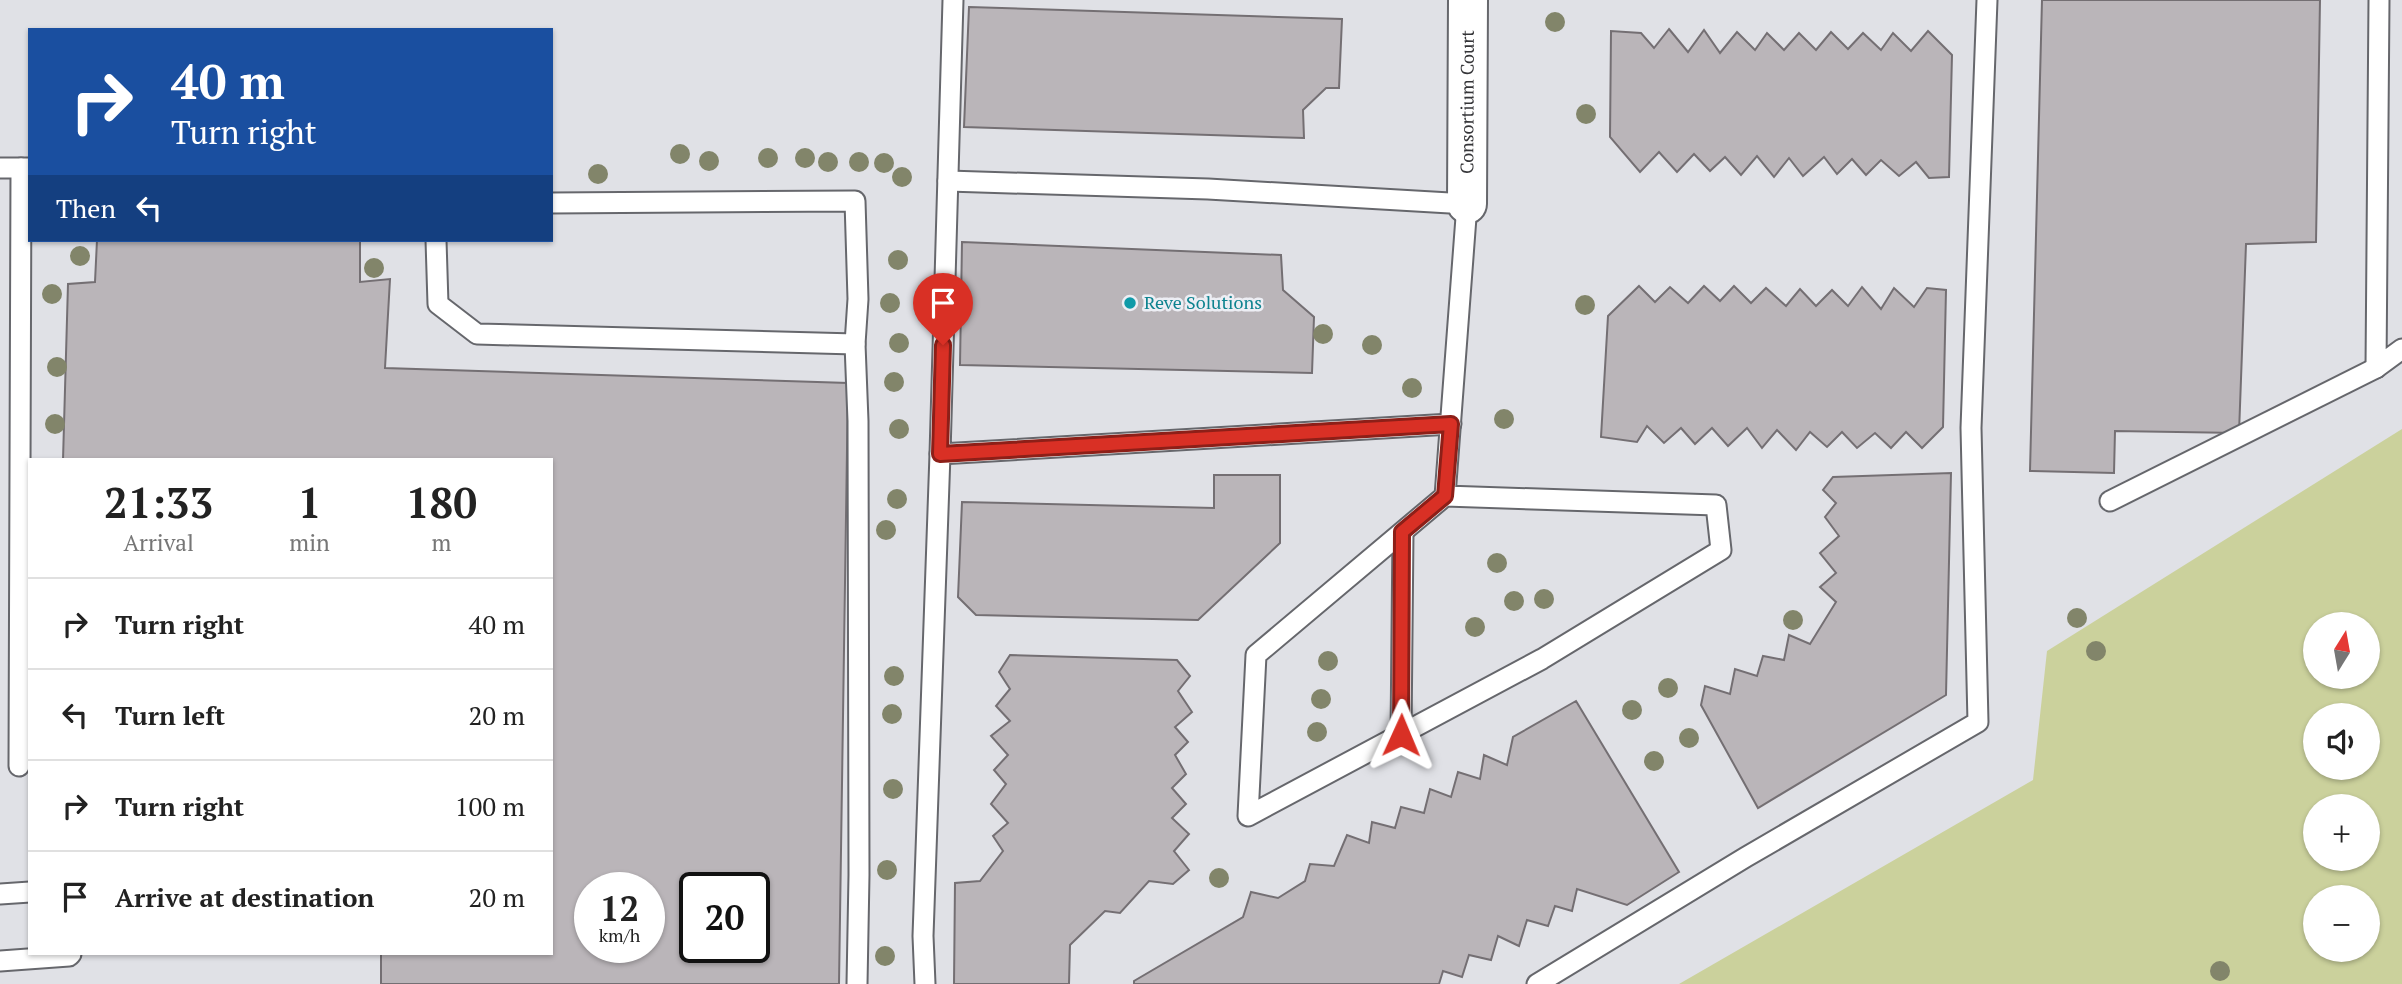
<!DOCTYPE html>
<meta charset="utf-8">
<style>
body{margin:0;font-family:"PT Serif",serif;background:#f2f2f2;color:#222;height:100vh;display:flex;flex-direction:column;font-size:26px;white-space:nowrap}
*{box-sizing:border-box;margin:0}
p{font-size:23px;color:#767676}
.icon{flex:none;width:38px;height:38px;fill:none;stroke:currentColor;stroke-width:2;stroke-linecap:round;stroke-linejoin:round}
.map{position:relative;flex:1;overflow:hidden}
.panel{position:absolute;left:28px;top:458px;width:525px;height:497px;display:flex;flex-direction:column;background:#fff;border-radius:0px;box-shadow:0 2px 5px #0004}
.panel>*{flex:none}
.banner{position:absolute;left:28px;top:28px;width:525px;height:214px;border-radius:0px;box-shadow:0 2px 5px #0004;background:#1a4fa0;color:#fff;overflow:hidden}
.needle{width:46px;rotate:11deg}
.tools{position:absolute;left:2303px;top:612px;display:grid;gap:14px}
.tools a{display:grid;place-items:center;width:77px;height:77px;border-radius:50%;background:#fff;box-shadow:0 2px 5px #0004;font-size:35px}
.speed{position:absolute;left:574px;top:872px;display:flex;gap:14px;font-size:35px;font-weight:700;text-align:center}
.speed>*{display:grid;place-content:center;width:91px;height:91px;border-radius:50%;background:#fff;box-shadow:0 2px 5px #0004;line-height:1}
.speed small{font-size:18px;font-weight:400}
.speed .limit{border:4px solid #111;border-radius:10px;background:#fff;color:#111}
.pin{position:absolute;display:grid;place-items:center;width:60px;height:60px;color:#fff;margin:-72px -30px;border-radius:50% 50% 50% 0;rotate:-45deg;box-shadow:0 0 7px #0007}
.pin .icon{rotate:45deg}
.me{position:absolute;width:77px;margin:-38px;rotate:1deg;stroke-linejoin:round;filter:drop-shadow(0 0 5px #0008)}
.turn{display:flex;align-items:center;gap:24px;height:147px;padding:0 28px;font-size:32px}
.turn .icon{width:91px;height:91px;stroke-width:2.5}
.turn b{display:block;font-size:49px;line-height:60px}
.then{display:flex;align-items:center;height:66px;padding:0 28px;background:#0003;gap:14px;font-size:26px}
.eta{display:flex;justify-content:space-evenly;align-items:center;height:119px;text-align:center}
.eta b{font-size:42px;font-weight:600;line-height:49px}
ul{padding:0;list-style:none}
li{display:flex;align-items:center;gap:21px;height:91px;padding:0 28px;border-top:2px solid #e0e0e0}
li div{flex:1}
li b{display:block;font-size:26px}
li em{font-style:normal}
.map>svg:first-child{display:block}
.green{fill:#cbd19c;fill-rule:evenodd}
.building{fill:#bab5b9;stroke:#746f73;stroke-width:2;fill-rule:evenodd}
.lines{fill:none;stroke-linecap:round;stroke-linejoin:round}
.lane-casing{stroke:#66676c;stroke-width:23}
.street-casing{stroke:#66676c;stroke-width:42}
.lane{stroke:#fff;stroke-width:19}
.street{stroke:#fff;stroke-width:38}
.tree{fill:#82856a}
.route-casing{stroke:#8d1f18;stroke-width:18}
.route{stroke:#d93025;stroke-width:12}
.culture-dot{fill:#0f9aa8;stroke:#edeef4;stroke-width:2.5}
.labels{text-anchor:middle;stroke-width:5;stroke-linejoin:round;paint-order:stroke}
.street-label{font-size:18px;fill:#353538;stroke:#edeef4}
.culture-label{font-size:18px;fill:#0d838f;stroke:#edeef4;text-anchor:start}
</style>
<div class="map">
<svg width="2402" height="984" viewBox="0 0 2402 984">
<rect width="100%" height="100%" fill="#e0e1e6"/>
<path class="green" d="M2402 429V984H1679L2033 780 2047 651ZM2315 625H2368V677H2315ZM2315 716H2368V768H2315ZM2315 807H2368V859H2315ZM2315 898H2368V950H2315Z"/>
<g class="building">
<polygon points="2042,0 2320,0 2316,242 2246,244 2239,433 2115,431 2114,473 2030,471"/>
<polygon points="969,7 1342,19 1339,88 1326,88 1303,110 1304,138 964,127"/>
<polygon points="1669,29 1688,52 1704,30 1720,53 1737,32 1755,50 1767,33 1784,50 1799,33 1816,50 1831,32 1848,49 1863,33 1881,50 1893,33 1911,51 1928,31 1952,55 1949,177 1929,178 1916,162 1899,176 1881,160 1866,175 1852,159 1837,174 1824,157 1803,176 1789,158 1774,177 1757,156 1741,175 1725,157 1710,171 1694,154 1677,172 1659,152 1640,172 1610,137 1611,31 1641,33 1654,48"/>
<path d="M97 240H360V282L390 279 385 368 848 383 839 984H381V954H551V460H63L68 284 95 282ZM590 887H649V947H590ZM695 887H754V947H695Z"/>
<polygon points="962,242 1281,255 1283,290 1314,317 1312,373 960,365"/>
<polygon points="1639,286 1655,302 1670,287 1688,303 1704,286 1720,301 1734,286 1751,303 1766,288 1786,306 1800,289 1816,306 1832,290 1848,306 1862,287 1881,309 1894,288 1914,307 1927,288 1946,290 1943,427 1922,448 1906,432 1891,448 1875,433 1857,448 1842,432 1827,447 1810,432 1796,450 1777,430 1762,448 1747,428 1728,446 1712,428 1695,444 1681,428 1664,443 1647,426 1637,442 1601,437 1608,316"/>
<polygon points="1951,473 1946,695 1758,808 1701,705 1705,686 1730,694 1735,669 1757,676 1763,656 1784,660 1789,635 1810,644 1836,602 1820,587 1836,573 1820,553 1839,536 1825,517 1836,503 1823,490 1833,477"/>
<polygon points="1214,475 1280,475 1280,543 1198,620 976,615 958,597 962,502 1214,508"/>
<polygon points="1010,655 1177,660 1190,676 1178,691 1192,712 1175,727 1188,742 1175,755 1186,774 1172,788 1186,804 1172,818 1189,834 1174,851 1189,870 1173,884 1149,881 1120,913 1105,911 1070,945 1069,984 954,984 955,883 980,881 1003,851 993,836 1008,823 991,804 1006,784 994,770 1008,755 991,736 1010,721 996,706 1010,689 999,672"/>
<polygon points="1576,701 1679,872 1627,905 1577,889 1572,911 1555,906 1548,926 1527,920 1519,946 1498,936 1491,960 1469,955 1462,977 1443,971 1439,984 1134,984 1134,981 1243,917 1251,892 1278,898 1305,881 1310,864 1334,866 1347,835 1369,843 1372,822 1395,828 1401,807 1424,813 1430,789 1451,797 1458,772 1480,779 1484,755 1507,765 1513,737"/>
</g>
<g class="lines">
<g class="lane-casing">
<g id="lane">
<polyline points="953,0 940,454 1451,424"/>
<polyline points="2379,0 2376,368 2402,349"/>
<polyline points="0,168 30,168"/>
<polyline points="948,181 1208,189 1467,204 1445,496 1716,505 1721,550 1542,659 1248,816 1256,655 1445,496"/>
<polyline points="436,240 438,304 477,334 855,344 858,299 855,201 551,203"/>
<polyline points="855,344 858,421 859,875 857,984"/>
<polyline points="2110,501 2376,368"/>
<polyline points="1401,735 1403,532"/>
<polyline points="19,766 21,168"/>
<polyline points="0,894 30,892"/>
<polyline points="0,961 69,956 71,954"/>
<polyline points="925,984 923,936 940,454"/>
<polyline points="1537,984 1746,857 1978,722 1971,428 1987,0"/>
</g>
</g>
<g class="street-casing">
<g id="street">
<path id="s1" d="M1467 204 1468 0"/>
</g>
</g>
<use href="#lane" class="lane"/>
<use href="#street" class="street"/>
</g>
<g class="tree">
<circle cx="1555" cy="22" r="10"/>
<circle cx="1586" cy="114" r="10"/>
<circle cx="680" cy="154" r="10"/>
<circle cx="768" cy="158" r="10"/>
<circle cx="805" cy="158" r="10"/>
<circle cx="709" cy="161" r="10"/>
<circle cx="828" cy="162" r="10"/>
<circle cx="859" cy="162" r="10"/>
<circle cx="884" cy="163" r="10"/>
<circle cx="598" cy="174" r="10"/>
<circle cx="902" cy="177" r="10"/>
<circle cx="80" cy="256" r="10"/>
<circle cx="898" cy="260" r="10"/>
<circle cx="374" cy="268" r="10"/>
<circle cx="52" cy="294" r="10"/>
<circle cx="890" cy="303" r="10"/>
<circle cx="1585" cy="305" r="10"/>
<circle cx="1323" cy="334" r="10"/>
<circle cx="899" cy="343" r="10"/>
<circle cx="1372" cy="345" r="10"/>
<circle cx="57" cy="367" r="10"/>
<circle cx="894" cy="382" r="10"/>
<circle cx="1412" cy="388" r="10"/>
<circle cx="1504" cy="419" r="10"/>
<circle cx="55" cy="424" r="10"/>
<circle cx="899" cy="429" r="10"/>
<circle cx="897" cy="499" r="10"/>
<circle cx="886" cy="530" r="10"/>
<circle cx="1497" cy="563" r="10"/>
<circle cx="1544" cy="599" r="10"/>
<circle cx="1514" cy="601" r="10"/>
<circle cx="2077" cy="618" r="10"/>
<circle cx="1793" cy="620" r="10"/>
<circle cx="1475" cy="627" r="10"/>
<circle cx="2096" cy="651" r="10"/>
<circle cx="1328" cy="661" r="10"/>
<circle cx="894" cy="676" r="10"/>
<circle cx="1668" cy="688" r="10"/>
<circle cx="1321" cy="699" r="10"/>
<circle cx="1632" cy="710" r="10"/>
<circle cx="892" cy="714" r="10"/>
<circle cx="1317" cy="732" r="10"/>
<circle cx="1689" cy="738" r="10"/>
<circle cx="1654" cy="761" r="10"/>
<circle cx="893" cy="789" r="10"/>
<circle cx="887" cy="870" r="10"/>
<circle cx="1219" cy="878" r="10"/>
<circle cx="885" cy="956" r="10"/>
<circle cx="2220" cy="971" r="10"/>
</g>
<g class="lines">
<g class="route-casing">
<polyline id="route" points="943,345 940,454 1451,424 1445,496 1402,532 1401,735"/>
</g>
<use href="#route" class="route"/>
</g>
<circle class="culture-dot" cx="1130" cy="303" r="7"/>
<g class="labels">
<g class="street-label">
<text dy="6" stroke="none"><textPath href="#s1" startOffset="102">Consortium Court</textPath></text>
</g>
<g class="culture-label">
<text x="1144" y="309">Reve Solutions</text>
</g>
</g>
</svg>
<div class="tools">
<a><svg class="needle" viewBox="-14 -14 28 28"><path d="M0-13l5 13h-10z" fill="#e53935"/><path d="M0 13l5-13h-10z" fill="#767676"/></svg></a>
<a><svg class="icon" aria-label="sound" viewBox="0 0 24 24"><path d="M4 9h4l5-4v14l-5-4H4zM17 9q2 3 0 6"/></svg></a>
<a>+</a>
<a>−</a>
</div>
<div class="speed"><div>12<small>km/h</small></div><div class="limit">20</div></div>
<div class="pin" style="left:943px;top:345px;background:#d93025"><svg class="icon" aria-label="arrive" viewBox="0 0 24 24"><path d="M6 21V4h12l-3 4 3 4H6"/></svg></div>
<svg class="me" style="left:1401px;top:735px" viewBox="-20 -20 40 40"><path d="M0-17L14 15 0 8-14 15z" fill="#d93025" stroke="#fff" stroke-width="4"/></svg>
<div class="banner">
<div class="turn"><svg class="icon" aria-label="right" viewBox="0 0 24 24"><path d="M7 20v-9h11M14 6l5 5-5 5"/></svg><div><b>40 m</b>Turn right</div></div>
<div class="then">Then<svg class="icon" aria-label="left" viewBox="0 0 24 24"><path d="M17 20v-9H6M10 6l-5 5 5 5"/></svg></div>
</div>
<section class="panel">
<div class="eta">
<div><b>21:33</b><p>Arrival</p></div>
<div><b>1</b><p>min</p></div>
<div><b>180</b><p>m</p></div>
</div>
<ul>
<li><svg class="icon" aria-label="right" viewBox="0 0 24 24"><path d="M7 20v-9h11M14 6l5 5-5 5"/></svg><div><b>Turn right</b></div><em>40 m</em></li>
<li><svg class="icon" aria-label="left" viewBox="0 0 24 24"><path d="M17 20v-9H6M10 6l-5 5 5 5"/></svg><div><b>Turn left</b></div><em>20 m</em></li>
<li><svg class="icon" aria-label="right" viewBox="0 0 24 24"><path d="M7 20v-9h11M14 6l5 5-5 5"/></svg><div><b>Turn right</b></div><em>100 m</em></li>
<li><svg class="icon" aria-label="arrive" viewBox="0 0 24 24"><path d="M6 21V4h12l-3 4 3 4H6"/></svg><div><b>Arrive at destination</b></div><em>20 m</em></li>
</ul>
</section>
</div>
